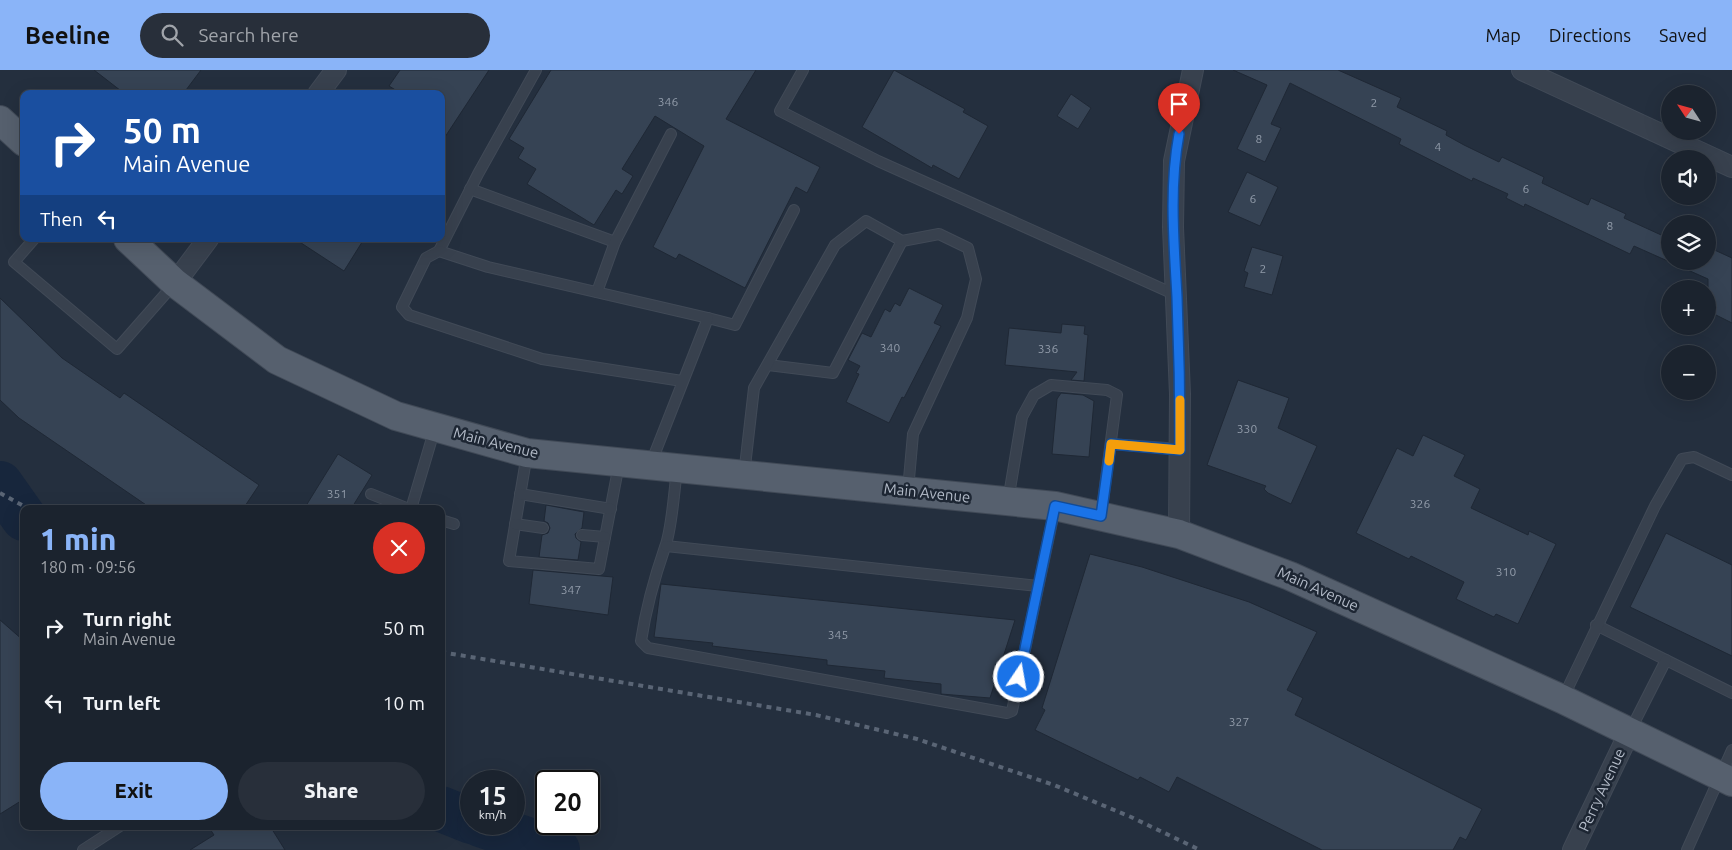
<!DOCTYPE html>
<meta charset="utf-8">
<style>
body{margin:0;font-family:Ubuntu,sans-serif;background:#282f3a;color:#f1f3f6;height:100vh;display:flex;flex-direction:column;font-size:19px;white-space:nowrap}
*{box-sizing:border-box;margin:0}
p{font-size:16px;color:#a0a4aa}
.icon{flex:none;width:28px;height:28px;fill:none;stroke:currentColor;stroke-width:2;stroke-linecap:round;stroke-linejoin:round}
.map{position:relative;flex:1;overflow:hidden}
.drawer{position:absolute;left:20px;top:435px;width:425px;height:325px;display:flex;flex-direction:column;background:#1b232e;border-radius:10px;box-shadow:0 5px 20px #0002,0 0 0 1px #39404a}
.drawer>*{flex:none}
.hud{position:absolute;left:20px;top:20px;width:425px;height:152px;border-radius:10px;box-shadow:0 5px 20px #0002,0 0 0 1px #39404a;background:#1a4fa0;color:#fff;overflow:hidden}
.needle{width:32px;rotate:306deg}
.fabs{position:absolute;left:1661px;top:15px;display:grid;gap:10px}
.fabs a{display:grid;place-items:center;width:55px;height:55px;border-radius:50%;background:#1b232e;box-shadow:0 5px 20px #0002,0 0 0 1px #39404a;font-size:25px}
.speed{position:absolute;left:460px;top:700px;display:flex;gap:10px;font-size:25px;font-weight:700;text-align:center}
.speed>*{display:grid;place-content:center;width:65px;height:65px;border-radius:50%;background:#1b232e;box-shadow:0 5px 20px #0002,0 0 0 1px #39404a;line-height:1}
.speed small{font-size:12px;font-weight:400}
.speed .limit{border:2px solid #111;border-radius:8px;background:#fff;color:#111}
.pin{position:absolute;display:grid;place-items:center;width:42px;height:42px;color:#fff;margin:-51px -21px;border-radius:50% 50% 50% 0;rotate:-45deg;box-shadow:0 0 5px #0007}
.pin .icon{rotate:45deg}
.me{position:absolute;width:55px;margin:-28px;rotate:12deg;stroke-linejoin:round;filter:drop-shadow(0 0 4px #0008)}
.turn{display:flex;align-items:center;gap:18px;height:105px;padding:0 20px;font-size:22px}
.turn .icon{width:65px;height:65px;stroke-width:2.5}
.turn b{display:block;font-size:35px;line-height:42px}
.then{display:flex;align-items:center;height:48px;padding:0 20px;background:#0003;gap:10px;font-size:19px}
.round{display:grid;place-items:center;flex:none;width:52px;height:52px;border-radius:26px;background:#282f3a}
.head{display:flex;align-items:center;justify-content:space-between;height:85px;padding:0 20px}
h1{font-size:30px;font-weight:800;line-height:38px;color:#8ab4f8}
.action{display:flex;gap:10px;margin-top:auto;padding:10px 20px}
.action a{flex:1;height:58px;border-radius:30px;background:#8ab4f8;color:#111;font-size:20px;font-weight:800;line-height:58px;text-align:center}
.action a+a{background:#282f3a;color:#f1f3f6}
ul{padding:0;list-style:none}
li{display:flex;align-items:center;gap:15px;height:75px;padding:0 20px}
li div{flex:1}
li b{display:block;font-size:19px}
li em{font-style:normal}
header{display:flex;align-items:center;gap:30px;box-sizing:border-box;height:70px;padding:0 25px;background:#8ab4f8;color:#111}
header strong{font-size:24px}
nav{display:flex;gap:28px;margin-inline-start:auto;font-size:18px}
.search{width:350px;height:45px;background:#282f3a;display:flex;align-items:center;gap:12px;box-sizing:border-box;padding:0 18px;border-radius:28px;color:#a0a4aa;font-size:19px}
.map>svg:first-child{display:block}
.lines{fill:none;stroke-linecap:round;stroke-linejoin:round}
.river{stroke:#17263c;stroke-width:46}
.building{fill:#364354;stroke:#1f2835}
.service-casing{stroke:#414a57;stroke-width:12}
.minor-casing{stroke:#414a57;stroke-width:22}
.primary-casing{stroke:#414a57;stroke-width:30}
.service{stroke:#38414e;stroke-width:10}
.minor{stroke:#38414e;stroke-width:20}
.primary{stroke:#56606e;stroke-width:28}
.rail{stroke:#5a6575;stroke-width:4;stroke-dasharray:5 5;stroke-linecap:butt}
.route-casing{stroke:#114b97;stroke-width:12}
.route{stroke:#1a73e8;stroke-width:9}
.slow{stroke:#f59e0b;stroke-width:9}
.labels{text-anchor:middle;stroke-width:5;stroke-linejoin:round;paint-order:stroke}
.number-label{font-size:12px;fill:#929caa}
.street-label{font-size:15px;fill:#b4bcc9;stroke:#1d2633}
</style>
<header>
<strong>Beeline</strong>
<div class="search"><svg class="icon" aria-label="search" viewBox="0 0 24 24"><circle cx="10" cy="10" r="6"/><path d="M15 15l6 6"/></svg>Search here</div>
<nav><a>Map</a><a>Directions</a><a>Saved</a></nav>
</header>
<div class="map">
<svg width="1732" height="780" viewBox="0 0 1732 780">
<rect width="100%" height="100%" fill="#242f3e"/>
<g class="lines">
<g class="river">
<polyline points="0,414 24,448"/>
<polyline points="441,739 471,751"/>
<polyline points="480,754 557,780"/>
</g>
</g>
<g class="building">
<polygon points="94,0 201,0 183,24 125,24"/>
<polygon points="400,0 489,0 441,73 441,24 402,24 389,16"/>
<polygon points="551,0 756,0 726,49 820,97 807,123 796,117 745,218 679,184 676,189 653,177 704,76 655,46 622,99 633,106 622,124 616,120 594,155 527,114 536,99 518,88 524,78 509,69"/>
<polygon points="894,0 965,39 963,42 988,56 959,109 933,95 932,98 862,57"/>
<polygon points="1233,0 1338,0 1401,28 1397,37 1447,61 1446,65 1464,75 1499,92 1502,87 1544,107 1542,113 1588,135 1591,128 1626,144 1624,148 1670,169 1670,191 1708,191 1708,177 1732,188 1732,253 1708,241 1708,209 1634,176 1630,184 1525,134 1524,137 1506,128 1508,124 1473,108 1472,111 1399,74 1401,69 1290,13 1271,54 1281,58 1265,92 1237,79 1267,15"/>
<polygon points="1071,24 1091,38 1078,59 1057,46"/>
<polygon points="1247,102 1278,117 1260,156 1228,142"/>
<polygon points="295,169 364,169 344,201"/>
<polygon points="1252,177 1283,186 1272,225 1244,217 1248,203 1244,201"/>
<polygon points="909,218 943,235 934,253 941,256 904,328 902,327 889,353 846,332 859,304 856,303 860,296 848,290 862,263 871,267 885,239 890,242 895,233 900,236"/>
<polygon points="0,228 62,288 120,328 124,323 259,415 243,439 152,439 19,348 0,330"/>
<polygon points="1062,254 1085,256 1084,264 1088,265 1084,311 1071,310 1077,302 1005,295 1009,258 1061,263"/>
<polygon points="1238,310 1289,328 1278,358 1317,376 1291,434 1268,423 1264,419 1266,416 1207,395"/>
<polygon points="1061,323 1083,325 1094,331 1089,387 1052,384 1057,329"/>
<polygon points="1423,365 1465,385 1454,406 1480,419 1471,438 1528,465 1529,461 1556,474 1518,554 1496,544 1494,547 1456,529 1464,512 1411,486 1409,489 1356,463 1397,378 1413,386"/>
<polygon points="338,384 372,405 351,439 304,439"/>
<polygon points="546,435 584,442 582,458 575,464 576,468 581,472 578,490 539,487 542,465 548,463 550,458 548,453 544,451"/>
<polygon points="1666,463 1732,495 1732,586 1630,537"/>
<polygon points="1090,484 1142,497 1249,532 1317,562 1287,620 1303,628 1295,645 1482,739 1466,770 1460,767 1453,780 1322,780 1177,707 1169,722 1140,707 1138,710 1035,660 1045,640 1042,638"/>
<polygon points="533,500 613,507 608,545 529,534"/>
<polygon points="661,514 1015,550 990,628 941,624 941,614 884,608 885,601 827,595 827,590 712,576 713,573 654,567"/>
<polygon points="0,550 24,571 24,729 0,744"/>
<polygon points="208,756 270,756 285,780 190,780 214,765"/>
</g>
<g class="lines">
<g class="service-casing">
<g id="service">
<polyline points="803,0 780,41 878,91 1176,225"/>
<polyline points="470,119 615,172"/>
<polyline points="34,169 14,192 117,279 175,213"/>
<polyline points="439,181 478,104 536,0"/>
<polyline points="597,222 615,172 671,64"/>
<polyline points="708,248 735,255 794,140"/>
<polyline points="768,295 833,303 902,171"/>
<polyline points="1111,374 1180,379"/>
<polyline points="527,384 509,491 599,499 619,394"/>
<polyline points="651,393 708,248 488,197 439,181 426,188 402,237 409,245 542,289 682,311"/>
<path d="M677 400C674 421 672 459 665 477 654 509 646 538 641 571L648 578 1007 643 1012 641 1055 438"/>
<polyline points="744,405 754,318 835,175 866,151 902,171 939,164 968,178 976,209 967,248 913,364 908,420"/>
<polyline points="371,424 409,439"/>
<polyline points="520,424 611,439"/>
<polyline points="1008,431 1022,347 1034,325 1051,315 1107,320 1117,325 1101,446"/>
<polyline points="411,439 435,358"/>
<polyline points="441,450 454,454"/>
<polyline points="515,454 543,458"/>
<polyline points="582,465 605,467"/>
<polyline points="666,476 1038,516"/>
<polyline points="1596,555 1732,623"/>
<polyline points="1563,628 1655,436 1682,389 1694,387 1732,405"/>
<polyline points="1630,661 1666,590"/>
<polyline points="83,780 120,756"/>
<polyline points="1687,780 1732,680"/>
</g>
</g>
<g class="minor-casing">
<g id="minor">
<polyline points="1522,0 1732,97"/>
<polyline points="318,24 336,0"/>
<polyline points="175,213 208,169"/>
<polyline points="1179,464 1180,324 1173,157 1174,91 1193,0"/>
<polyline points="1573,780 1630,661"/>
</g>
</g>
<g class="primary-casing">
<g id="primary">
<polyline points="0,50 24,72"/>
<polyline points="128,169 175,213 277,290 396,346 527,383 1055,436 1179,464 1290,506 1562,629 1732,712"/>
</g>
</g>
<use href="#service" class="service"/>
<use href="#minor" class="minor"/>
<use href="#primary" class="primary"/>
<g class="rail">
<polyline points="0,423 29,439"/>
<polyline points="441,582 816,645 917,669 1054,715 1131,747 1200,780"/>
</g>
</g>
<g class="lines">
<g class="route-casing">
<path id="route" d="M1019 607 1055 436 1101 446 1111 374 1180 380C1180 329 1179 278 1177 227 1174 173 1169 118 1179 64"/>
</g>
<use href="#route" class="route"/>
<polyline class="slow" points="1109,391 1111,374 1180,380 1180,330"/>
</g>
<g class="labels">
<g class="number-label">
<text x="668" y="36">346</text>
<text x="1374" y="37">2</text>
<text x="1259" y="73">8</text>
<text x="1438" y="81">4</text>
<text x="1526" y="123">6</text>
<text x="1253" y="133">6</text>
<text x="1610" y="160">8</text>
<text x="1263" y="203">2</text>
<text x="890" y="282">340</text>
<text x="1048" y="283">336</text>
<text x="1247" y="363">330</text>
<text x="337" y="428">351</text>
<text x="1420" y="438">326</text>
<text x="1506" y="506">310</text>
<text x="571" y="524">347</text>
<text x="838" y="569">345</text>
<text x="1239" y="656">327</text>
</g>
<g class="street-label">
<text transform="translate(496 373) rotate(14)" y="5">Main Avenue</text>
<text transform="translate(927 423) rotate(6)" y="5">Main Avenue</text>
<text transform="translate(1318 519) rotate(24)" y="5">Main Avenue</text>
<text transform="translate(1602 720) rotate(-65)" y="5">Perry Avenue</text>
</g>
</g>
</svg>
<div class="fabs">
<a><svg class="needle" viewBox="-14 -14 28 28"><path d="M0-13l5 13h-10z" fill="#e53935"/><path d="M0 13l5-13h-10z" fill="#a0a4aa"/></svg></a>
<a><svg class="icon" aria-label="sound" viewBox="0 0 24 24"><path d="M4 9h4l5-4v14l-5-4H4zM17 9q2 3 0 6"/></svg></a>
<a><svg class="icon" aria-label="layers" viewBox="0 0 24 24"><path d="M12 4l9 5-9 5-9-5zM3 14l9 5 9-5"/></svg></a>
<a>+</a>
<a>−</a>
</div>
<div class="speed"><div>15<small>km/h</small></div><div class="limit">20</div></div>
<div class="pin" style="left:1179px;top:64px;background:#d93025"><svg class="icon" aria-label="arrive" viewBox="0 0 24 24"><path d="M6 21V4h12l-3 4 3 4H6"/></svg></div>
<svg class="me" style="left:1019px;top:607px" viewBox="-20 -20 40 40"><circle r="17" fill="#1a73e8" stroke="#fff" stroke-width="3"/><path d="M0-11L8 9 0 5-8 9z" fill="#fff"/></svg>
<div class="hud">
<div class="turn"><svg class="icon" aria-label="right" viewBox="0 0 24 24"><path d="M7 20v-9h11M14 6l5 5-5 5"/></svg><div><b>50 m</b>Main Avenue</div></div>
<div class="then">Then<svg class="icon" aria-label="left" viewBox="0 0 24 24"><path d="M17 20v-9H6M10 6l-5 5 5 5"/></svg></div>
</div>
<section class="drawer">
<div class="head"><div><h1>1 min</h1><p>180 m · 09:56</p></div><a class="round" style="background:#d93025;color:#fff"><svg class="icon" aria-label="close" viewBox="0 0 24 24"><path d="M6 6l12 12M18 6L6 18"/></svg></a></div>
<ul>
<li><svg class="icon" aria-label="right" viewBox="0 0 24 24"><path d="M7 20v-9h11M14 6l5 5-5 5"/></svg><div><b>Turn right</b><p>Main Avenue</p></div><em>50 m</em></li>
<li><svg class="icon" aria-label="left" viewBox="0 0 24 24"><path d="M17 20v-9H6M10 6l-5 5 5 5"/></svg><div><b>Turn left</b></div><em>10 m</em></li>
</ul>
<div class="action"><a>Exit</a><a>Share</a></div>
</section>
</div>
